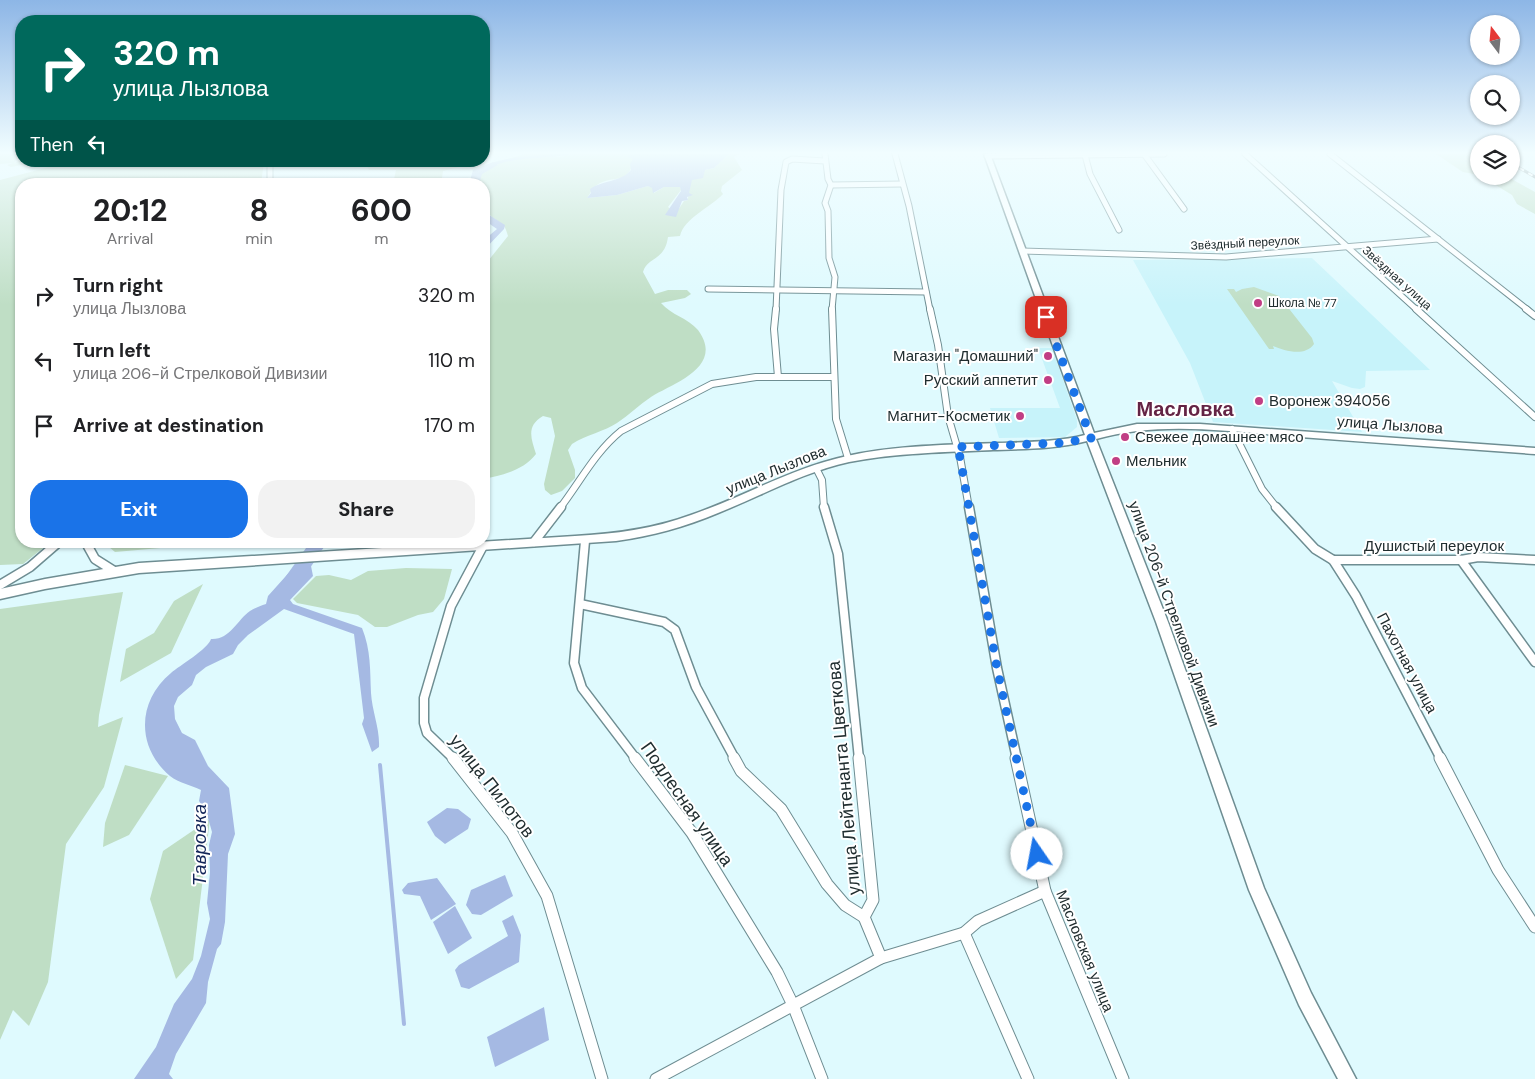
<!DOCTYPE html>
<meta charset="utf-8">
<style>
body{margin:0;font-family:"DM Sans",sans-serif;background:#f2f2f2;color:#202124;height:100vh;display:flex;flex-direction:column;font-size:19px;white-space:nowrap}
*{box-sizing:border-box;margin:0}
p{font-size:16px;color:#757577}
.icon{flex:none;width:28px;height:28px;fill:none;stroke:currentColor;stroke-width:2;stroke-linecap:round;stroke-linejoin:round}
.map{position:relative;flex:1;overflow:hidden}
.drawer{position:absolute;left:15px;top:178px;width:475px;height:370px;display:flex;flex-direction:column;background:#fff;border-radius:20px;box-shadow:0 1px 4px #0004}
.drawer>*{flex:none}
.guide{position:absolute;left:15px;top:15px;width:475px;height:152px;border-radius:20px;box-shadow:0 1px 4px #0004;background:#00695c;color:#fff;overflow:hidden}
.needle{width:32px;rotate:344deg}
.buttons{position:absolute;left:1470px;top:15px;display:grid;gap:10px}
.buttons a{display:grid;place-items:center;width:50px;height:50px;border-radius:50%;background:#fff;box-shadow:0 1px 4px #0004;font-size:25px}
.pin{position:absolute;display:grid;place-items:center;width:42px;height:42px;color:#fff;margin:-21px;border-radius:10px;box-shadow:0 2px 8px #0006}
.me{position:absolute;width:55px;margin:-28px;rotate:348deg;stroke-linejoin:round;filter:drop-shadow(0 0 4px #0008)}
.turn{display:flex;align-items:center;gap:18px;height:105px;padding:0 15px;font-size:22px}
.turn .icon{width:65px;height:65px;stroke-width:2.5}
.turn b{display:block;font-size:35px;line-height:42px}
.then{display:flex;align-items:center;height:48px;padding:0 15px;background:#0003;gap:10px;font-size:19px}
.eta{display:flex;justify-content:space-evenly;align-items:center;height:85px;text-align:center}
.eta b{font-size:30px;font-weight:700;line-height:35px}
.cta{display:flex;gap:10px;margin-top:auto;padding:10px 15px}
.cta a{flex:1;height:58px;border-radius:20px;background:#1a73e8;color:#fff;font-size:20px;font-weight:700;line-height:58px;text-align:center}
.cta a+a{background:#f2f2f2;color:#202124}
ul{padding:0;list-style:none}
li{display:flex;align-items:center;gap:15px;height:65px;padding:0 15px}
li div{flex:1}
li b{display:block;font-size:19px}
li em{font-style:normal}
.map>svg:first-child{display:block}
.built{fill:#c7f3fa}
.green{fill:#bfdec5}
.water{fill:#a5b9e3}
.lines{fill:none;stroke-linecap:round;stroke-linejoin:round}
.stream{stroke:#a5b9e3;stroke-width:4}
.river{fill:#a5b9e3;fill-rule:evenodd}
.street-far3-casing{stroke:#6e8d92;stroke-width:7}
.street-far2-casing{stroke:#6e8d92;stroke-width:8}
.street-far1-casing{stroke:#6e8d92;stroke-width:11}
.street-casing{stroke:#6e8d92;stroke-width:13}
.secondary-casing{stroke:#6e8d92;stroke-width:3}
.street-far3{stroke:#fff;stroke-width:5}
.street-far2{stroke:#fff;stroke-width:6}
.street-far1{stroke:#fff;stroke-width:8}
.street{stroke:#fff;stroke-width:11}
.secondary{fill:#fff;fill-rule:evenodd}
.rail-casing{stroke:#5e7073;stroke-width:3}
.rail{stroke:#fff;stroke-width:2;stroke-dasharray:5;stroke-linecap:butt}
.route{stroke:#1a73e8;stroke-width:9;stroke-dasharray:0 16.2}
.poi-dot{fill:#c13e84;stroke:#fff;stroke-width:2}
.labels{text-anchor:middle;stroke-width:4;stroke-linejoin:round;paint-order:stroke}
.far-street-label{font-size:12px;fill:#202d2f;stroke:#fff}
.far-poi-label{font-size:12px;fill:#202d2f;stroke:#fff;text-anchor:start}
.poi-label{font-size:15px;fill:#202d2f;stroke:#fff;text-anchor:end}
.street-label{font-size:15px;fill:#202d2f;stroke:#fff}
.near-street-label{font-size:18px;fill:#202d2f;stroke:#fff}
.near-water-label{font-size:19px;font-style:italic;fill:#132659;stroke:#fff}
.district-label{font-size:20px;font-weight:bold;fill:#642445;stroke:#fff}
</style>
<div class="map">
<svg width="1535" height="1079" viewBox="0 0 1535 1079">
<rect width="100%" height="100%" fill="#dffafe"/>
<g class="built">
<polygon points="1312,258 1430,370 1366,371 1365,387 1360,389 1352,388 1332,381 1362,432 1213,422 1190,363 1133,260"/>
<polygon points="1038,348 1052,348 1077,420 1077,427 1065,437 999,438 990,408 1060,408"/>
</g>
<g class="green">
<polygon points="0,154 21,154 14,163 21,160 42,161 11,167 7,165 13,163 0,164"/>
<path d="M525 154H552L550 155 558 157 575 154H632L628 156 634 159C627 188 614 173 597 185 593 187 590 194 587 198L617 195 648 186 653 188 654 193 664 187H680L681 190 668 207 676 213 684 201 688 200 689 185 692 180 705 170 714 168 729 154H739L734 157 742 170 722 186 721 191 723 194C711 207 684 218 680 236L668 237C665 261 647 257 643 272L655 294 668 290H687L691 294 685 298 661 303C671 315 688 318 698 330 725 367 674 383 651 397 639 405 629 415 617 423 605 431 586 435 572 444L568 450 575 470V478L562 491 551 495 545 490 544 484 555 436 551 418 543 416C526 426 531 438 536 454 524 470 503 475 484 479V266L508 236C504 220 500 225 490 215 483 208 484 193 484 184H476V176L498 162Z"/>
<polygon points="1436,154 1467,154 1479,161 1479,175 1463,172"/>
<polygon points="72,161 264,161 261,184 21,184 21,541 52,541 23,564 0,565 0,180"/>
<polygon points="364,161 483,161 443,171 441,184 393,184 396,170 369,170"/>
<polygon points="1481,176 1506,176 1535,192 1535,214 1517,204 1512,195"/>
<path d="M1254 287 1279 296 1312 338 1314 344C1305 357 1285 351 1273 346L1274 349H1269L1227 289H1234L1236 292 1242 289Z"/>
<polygon points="102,541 213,541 206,544 115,552"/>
<polygon points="406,568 452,569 444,599 433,612 418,615 387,627 375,627 358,615 297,603 293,599 316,576 329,575 351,580 368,571"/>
<polygon points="203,584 171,653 120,682 126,649 154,633 174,601"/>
<polygon points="123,592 99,715 98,727 123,717 104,787 66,844 48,982 29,1026 13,1010 0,1040 0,609"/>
<polygon points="125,765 168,776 129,835 103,847 105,823"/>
<polygon points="210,819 193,960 176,979 150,899 163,851"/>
</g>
<g class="water">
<path d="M552 154H575C542 160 503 154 475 176L474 184H471C472 156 531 157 552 154Z"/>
<path d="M632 154H729L714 168 705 170 703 178 692 180 689 193 693 195 687 197 688 200 682 201 676 217 665 215 681 191 680 187H664L653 193 652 188 648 186 617 195 587 198 591 193 590 189C603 180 621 182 631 170L630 164 633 159 627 156Z"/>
<polygon points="484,204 488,211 486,213 505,225 504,229 484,250 484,240 497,229 484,220"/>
<path d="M311 566 313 576 290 600 293 604 362 628C371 650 370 670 371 693 372 711 380 729 379 747L372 752 362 724 364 718 354 634 284 609 248 635 238 645 233 654 206 667 196 675 192 685 178 697 174 706 175 719 182 733 195 740 208 766 229 788 235 834 228 854 225 922 221 944 217 949 208 982 206 1003 176 1054 169 1074 173 1079H134L156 1047 174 1004 192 979 201 956 210 919 207 903 210 872 209 845 212 832 206 811 199 801 201 790C191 785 179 783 170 776 136 747 137 701 171 673 179 666 208 649 211 639 230 640 237 620 250 611 255 608 260 606 266 604L268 596 294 567Z"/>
<polygon points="447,808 458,809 471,819 468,829 445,844 435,836 427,822"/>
<polygon points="505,875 513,896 481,915 472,914 466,905 471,890"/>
<polygon points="437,878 456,904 431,920 420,896 404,894 402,890 408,883"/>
<polygon points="455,906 472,938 448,954 433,922"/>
<polygon points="513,915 521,935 519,962 469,989 461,987 455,970 459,965 508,936 502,921"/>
<polygon points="544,1007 549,1040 495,1067 487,1037"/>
</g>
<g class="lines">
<polyline class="stream" points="380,765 404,1024"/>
<g class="river">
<polygon points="493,162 498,165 482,174 479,184 469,184 473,170"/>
<polygon points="311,541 328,541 296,589 290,591 284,589 281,584 284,579"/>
</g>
<g class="street-far3-casing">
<g id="street-far3">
<polyline points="825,154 828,179 831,185 825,203 828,211 829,258 835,277 832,310"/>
<polyline points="895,154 909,206 930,310"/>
<polyline points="1144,154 1184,209"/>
<polyline points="1245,154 1417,310"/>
<polyline points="1330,154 1528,310"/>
<polyline points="1085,155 1090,174 1119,230"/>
<polyline points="987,156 1164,154"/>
<polyline points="270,161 270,184"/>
<polyline points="46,162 69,161"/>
<polyline points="831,185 902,184"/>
<polyline points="1022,251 1226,257 1438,239"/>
<polyline points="708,289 926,292"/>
<polyline points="776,310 781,190 786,162 792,159 825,161"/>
</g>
</g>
<g class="street-far2-casing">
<g id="street-far2">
<polyline points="776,309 774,329 778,377"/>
<polyline points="832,309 836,419 848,458"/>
<polyline points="930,309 938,345 948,416 960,457 969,508"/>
<polyline points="1416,309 1535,417"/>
<polyline points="1526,309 1535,316"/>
<polyline points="1232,429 1262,489 1277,508"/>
<polyline points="816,468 822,480 824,508"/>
<path d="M560 508C580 482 595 452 621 431L712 384 756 377H833"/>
</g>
</g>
<g class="street-far1-casing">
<g id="street-far1">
<polyline points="824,507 838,554 859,759"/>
<polyline points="969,507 997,668 1017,759"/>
<polyline points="1276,507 1315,549 1333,560 1356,596 1441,759"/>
<polyline points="85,541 95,559 114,571"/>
<polyline points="585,541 574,663 582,688 636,759"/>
<polyline points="534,542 561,507"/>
<polyline points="1333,560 1461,560 1478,557 1535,560"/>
<polyline points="1461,560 1535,662"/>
<polyline points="0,585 30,567 60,541"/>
<polyline points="580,604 664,622 675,630 696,687 735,759"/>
<polyline points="454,759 427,733 424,723 424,698 451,606 483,546"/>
</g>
</g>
<g class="street-casing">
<g id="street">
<polyline points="453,758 512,833 547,896 602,1079"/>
<polyline points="635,758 692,833 777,972 793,1005 822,1079"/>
<polyline points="734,758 741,771 781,809 827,884 845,905 864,917"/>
<polyline points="859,758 873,900 864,917 881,958 964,933 1028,1079"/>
<polyline points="1016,758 1045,891 1123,1079"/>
<polyline points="1440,758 1498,870 1535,927"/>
<polyline points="964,933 978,921 1045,891"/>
<polyline points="656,1079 881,958"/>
</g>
</g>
<g class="secondary-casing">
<path id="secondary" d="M984 154H990L1094 433 1137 424H1200L1535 448V454C1457 448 1378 443 1300 437 1233 432 1162 420 1096 439L1168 622 1264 888 1311 993 1356 1079H1338L1299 1005 1249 890 1156 622 1087 441C1057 449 1024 449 993 450 945 452 896 453 849 462 803 472 761 496 718 513 685 527 651 536 616 541L139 573 45 589 0 599V589L45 579 139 563 575 536C615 534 653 529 691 515 743 497 792 468 847 456 896 445 948 445 998 443 1027 442 1057 442 1085 435Z"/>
</g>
<use href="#street-far3" class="street-far3"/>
<use href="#street-far2" class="street-far2"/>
<use href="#street-far1" class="street-far1"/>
<use href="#street" class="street"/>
<use href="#secondary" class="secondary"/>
<g class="rail-casing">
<polyline id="rail" points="1511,163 1535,177"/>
</g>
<use href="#rail" class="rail"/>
</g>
<linearGradient id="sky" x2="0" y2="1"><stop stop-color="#8db6e6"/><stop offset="0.5" stop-color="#f1fdff"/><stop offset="1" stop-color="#f1fdff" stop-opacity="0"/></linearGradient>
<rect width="1535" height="305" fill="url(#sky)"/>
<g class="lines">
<polyline class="route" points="1037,854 997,668 960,457 956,447 1062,443 1091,438 1046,317"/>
</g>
<g class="poi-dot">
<circle cx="1258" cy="303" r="5"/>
<circle cx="1048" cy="356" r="5"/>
<circle cx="1048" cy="380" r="5"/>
<circle cx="1259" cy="401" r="5"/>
<circle cx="1020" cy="416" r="5"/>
<circle cx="1125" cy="437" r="5"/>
<circle cx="1116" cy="461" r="5"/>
</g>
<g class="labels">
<g class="far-street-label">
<text transform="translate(1245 243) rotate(-3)" y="4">Звёздный переулок</text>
<text transform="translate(1397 278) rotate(42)" y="4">Звёздная улица</text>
</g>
<g class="far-poi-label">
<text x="1268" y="307">Школа № 77</text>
</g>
<g class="poi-label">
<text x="1038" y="361">Магазин "Домашний"</text>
<text x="1038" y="385">Русский аппетит</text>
<text x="1269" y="406" text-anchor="start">Воронеж 394056</text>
<text x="1010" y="421">Магнит-Косметик</text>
<text x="1135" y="442" text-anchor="start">Свежее домашнее мясо</text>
<text x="1126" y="466" text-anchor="start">Мельник</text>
</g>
<g class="street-label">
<text transform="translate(1390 425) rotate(4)" y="5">улица Лызлова</text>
<text transform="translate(776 470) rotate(-22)" y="5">улица Лызлова</text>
<text x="1434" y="551">Душистый переулок</text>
<text transform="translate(1174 614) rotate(70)" y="5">улица 206-й Стрелковой Дивизии</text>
<text transform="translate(1407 663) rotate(62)" y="5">Пахотная улица</text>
<text transform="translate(1085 951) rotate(68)" y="5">Масловская улица</text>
</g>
<g class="near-street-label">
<text transform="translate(844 778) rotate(-95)" y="6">улица Лейтенанта Цветкова</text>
<text transform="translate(492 786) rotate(52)" y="6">улица Пилотов</text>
<text transform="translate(687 804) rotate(55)" y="6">Подлесная улица</text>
</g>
<g class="near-water-label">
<text transform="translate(199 845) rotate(-90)" y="7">Тавровка</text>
</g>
<g class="district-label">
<text x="1185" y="416">Масловка</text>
</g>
</g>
</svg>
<div class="buttons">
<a><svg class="needle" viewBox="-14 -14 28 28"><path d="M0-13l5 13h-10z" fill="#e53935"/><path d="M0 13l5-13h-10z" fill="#757577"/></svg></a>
<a><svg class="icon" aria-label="search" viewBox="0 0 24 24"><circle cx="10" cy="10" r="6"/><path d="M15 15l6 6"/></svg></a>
<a><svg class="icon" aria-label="layers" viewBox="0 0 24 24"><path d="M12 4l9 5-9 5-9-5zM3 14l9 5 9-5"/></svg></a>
</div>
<div class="pin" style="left:1046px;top:317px;background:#d93025"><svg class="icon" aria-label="arrive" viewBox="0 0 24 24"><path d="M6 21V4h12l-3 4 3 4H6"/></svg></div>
<svg class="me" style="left:1037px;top:854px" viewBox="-20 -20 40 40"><circle r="19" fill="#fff"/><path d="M0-13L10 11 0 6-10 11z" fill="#1a73e8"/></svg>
<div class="guide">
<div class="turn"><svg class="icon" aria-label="right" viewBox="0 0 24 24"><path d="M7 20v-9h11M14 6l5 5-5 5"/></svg><div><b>320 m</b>улица Лызлова</div></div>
<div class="then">Then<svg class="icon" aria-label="left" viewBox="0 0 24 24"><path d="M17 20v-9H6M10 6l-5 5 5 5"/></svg></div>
</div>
<section class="drawer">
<div class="eta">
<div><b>20:12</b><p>Arrival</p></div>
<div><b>8</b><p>min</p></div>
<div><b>600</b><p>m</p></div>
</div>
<ul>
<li><svg class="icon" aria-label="right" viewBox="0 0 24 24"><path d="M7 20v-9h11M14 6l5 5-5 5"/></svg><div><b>Turn right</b><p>улица Лызлова</p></div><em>320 m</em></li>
<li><svg class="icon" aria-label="left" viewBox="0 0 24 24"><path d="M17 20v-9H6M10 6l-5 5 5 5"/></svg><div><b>Turn left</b><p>улица 206-й Стрелковой Дивизии</p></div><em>110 m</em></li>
<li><svg class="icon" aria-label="arrive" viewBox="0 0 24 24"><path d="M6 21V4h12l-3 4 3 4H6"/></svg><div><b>Arrive at destination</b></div><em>170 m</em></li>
</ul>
<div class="cta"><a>Exit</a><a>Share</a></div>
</section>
</div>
